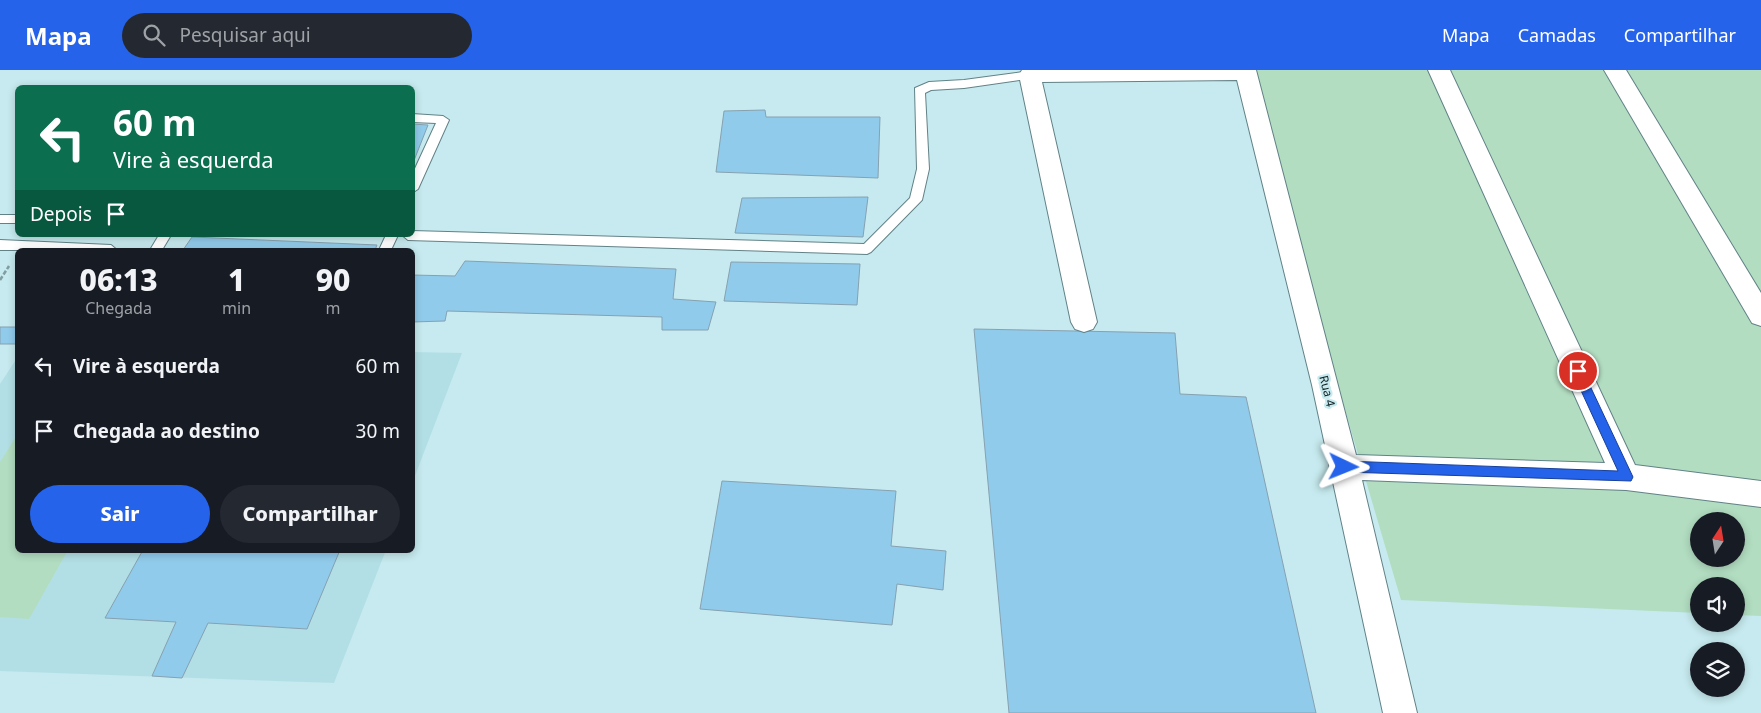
<!DOCTYPE html>
<html lang="pt">
<meta charset="utf-8">
<style>
body{margin:0;font-family:"Noto Sans",sans-serif;background:#242831;color:#f1f3f6;height:100vh;display:flex;flex-direction:column;font-size:19px;white-space:nowrap}
*{box-sizing:border-box;margin:0}
p{font-size:16px;color:#9ea1a6}
.icon{flex:none;width:28px;height:28px;fill:none;stroke:currentColor;stroke-width:2;stroke-linecap:round;stroke-linejoin:round}
.map{position:relative;flex:1;overflow:hidden}
.sheet{position:absolute;left:15px;top:178px;width:400px;height:305px;display:flex;flex-direction:column;background:#171b24;border-radius:8px;box-shadow:0 2px 8px #0003}
.sheet>*{flex:none}
.guide{position:absolute;left:15px;top:15px;width:400px;height:152px;border-radius:8px;box-shadow:0 2px 8px #0003;background:#0b6e4f;color:#fff;overflow:hidden}
.needle{width:32px;rotate:12deg}
.fabs{position:absolute;left:1690px;top:442px;display:grid;gap:10px}
.fabs a{display:grid;place-items:center;width:55px;height:55px;border-radius:50%;background:#171b24;box-shadow:0 2px 8px #0003;font-size:25px}
.pin{position:absolute;display:grid;place-items:center;width:42px;height:42px;color:#fff;margin:-21px;border:2px solid #fff;border-radius:50%;box-shadow:0 1px 5px #0007}
.me{position:absolute;width:55px;margin:-28px;rotate:92deg;stroke-linejoin:round;filter:drop-shadow(0 0 4px #0008)}
.turn{display:flex;align-items:center;gap:18px;height:105px;padding:0 15px;font-size:22px}
.turn .icon{width:65px;height:65px;stroke-width:2.5}
.turn b{display:block;font-size:35px;line-height:42px}
.then{display:flex;align-items:center;height:48px;padding:0 15px;background:#0003;gap:10px;font-size:19px}
.eta{display:flex;justify-content:space-evenly;align-items:center;height:85px;text-align:center}
.eta b{font-size:30px;font-weight:800;line-height:35px}
.action{display:flex;gap:10px;margin-top:auto;padding:10px 15px}
.action a{flex:1;height:58px;border-radius:30px;background:#2563eb;color:#fff;font-size:20px;font-weight:800;line-height:58px;text-align:center}
.action a+a{background:#242831;color:#f1f3f6}
ul{padding:0;list-style:none}
li{display:flex;align-items:center;gap:15px;height:65px;padding:0 15px}
li div{flex:1}
li b{display:block;font-size:19px}
li em{font-style:normal}
header{display:flex;align-items:center;gap:30px;box-sizing:border-box;height:70px;padding:0 25px;background:#2563eb;color:#fff}
header strong{font-size:24px}
nav{display:flex;gap:28px;margin-inline-start:auto;font-size:18px}
.search{width:350px;height:45px;background:#242831;display:flex;align-items:center;gap:12px;box-sizing:border-box;padding:0 18px;border-radius:28px;color:#9ea1a6;font-size:19px}
.map>svg:first-child{display:block}
.built{fill:#b2dfe5}
.green{fill:#b2ddc1;fill-rule:evenodd}
.building{fill:#91cbeb;stroke:#86a1b0}
.lines{fill:none;stroke-linecap:round;stroke-linejoin:round}
.service-casing{stroke:#618287;stroke-width:2}
.minor-casing{stroke:#618287;stroke-width:2}
.path{stroke:#819da0;stroke-width:2.5;stroke-dasharray:4.5 2;stroke-linecap:butt}
.service{fill:#fff;fill-rule:evenodd}
.minor{fill:#fff;fill-rule:evenodd}
.route{fill:#2563eb;stroke:#184099}
.labels{text-anchor:middle;stroke-width:4.5;stroke-linejoin:round;paint-order:stroke}
.street-label{font-size:12px;fill:#142224;stroke:#c6eaef}
</style>
<header>
<strong>Mapa</strong>
<div class="search"><svg class="icon" aria-label="search" viewBox="0 0 24 24"><circle cx="10" cy="10" r="6"/><path d="M15 15l6 6"/></svg>Pesquisar aqui</div>
<nav><a>Mapa</a><a>Camadas</a><a>Compartilhar</a></nav>
</header>
<div class="map">
<svg width="1761" height="643" viewBox="0 0 1761 643">
<rect width="100%" height="100%" fill="#c6eaef"/>
<g class="built">
<polygon points="413,282 462,283 413,411 412,282"/>
<polygon points="17,288 18,480 386,480 334,613 0,601 0,314"/>
</g>
<g class="green">
<path d="M1245 0H1761V546L1736 545V516H1699V543L1401 530ZM1699 451H1736V489H1699Z"/>
<polygon points="17,365 18,480 68,480 29,549 0,547 0,392"/>
</g>
<g class="building">
<polygon points="765,40 766,47 880,47 878,108 716,102 724,41"/>
<polygon points="412,54 428,55 413,93 412,93"/>
<polygon points="868,127 863,167 735,163 742,128"/>
<polygon points="192,167 377,175 375,180 183,180"/>
<polygon points="465,191 676,199 673,229 716,232 708,260 662,260 662,247 447,241 445,251 412,252 412,205 455,206"/>
<polygon points="731,192 860,194 857,235 724,231"/>
<rect x="0" y="257" width="18" height="17"/>
<polygon points="974,259 1175,263 1180,324 1246,327 1316,643 1009,643"/>
<polygon points="722,411 896,421 891,476 946,481 943,520 897,514 892,555 700,539"/>
<polygon points="143,480 340,480 307,559 208,553 182,608 152,606 176,552 105,548"/>
</g>
<g class="lines">
<g class="service-casing">
<g id="service">
<polygon points="1030,1 1035,5 1034,8 964,18 931,20 925,23 929,99 922,130 871,182 867,184 408,170 402,165 412,165 412,161 864,174 910,128 917,99 915,18 929,12 964,10"/>
<polygon points="412,44 443,46 449,50 418,119 412,123 412,105 436,53 412,52"/>
<rect x="0" y="145" width="18" height="8"/>
<polygon points="159,165 171,165 162,180 150,180"/>
<polygon points="386,165 398,165 391,180 379,180"/>
<polygon points="0,170 111,175 117,180 0,180"/>
</g>
</g>
<g class="minor-casing">
<g id="minor">
<polygon points="1022,0 1256,0 1356,385 1605,393 1428,0 1450,0 1635,395 1761,411 1761,437 1626,420 1362,410 1417,643 1383,643 1312,315 1237,10 1042,12 1097,252 1093,259 1084,262 1075,259 1071,252 1019,5"/>
<polygon points="1604,0 1626,0 1761,223 1761,256 1752,253"/>
</g>
</g>
<polyline class="path" points="0,210 9,196"/>
<use href="#service" class="service"/>
<use href="#minor" class="minor"/>
</g>
<polygon class="route" points="1578,296 1583,301 1633,407 1631,411 1344,402 1339,397 1344,391 1618,401 1572,301"/>
<g class="labels">
<g class="street-label">
<text transform="translate(1327 321) rotate(76)" y="4">Rua 4</text>
</g>
</g>
</svg>
<div class="fabs">
<a><svg class="needle" viewBox="-14 -14 28 28"><path d="M0-13l5 13h-10z" fill="#e53935"/><path d="M0 13l5-13h-10z" fill="#9ea1a6"/></svg></a>
<a><svg class="icon" aria-label="sound" viewBox="0 0 24 24"><path d="M4 9h4l5-4v14l-5-4H4zM17 9q2 3 0 6"/></svg></a>
<a><svg class="icon" aria-label="layers" viewBox="0 0 24 24"><path d="M12 4l9 5-9 5-9-5zM3 14l9 5 9-5"/></svg></a>
</div>
<div class="pin" style="left:1578px;top:301px;background:#d93025"><svg class="icon" aria-label="arrive" viewBox="0 0 24 24"><path d="M6 21V4h12l-3 4 3 4H6"/></svg></div>
<svg class="me" style="left:1344px;top:397px" viewBox="-20 -20 40 40"><path d="M0-17L14 15 0 8-14 15z" fill="#2563eb" stroke="#fff" stroke-width="4"/></svg>
<div class="guide">
<div class="turn"><svg class="icon" aria-label="left" viewBox="0 0 24 24"><path d="M17 20v-9H6M10 6l-5 5 5 5"/></svg><div><b>60 m</b>Vire à esquerda</div></div>
<div class="then">Depois<svg class="icon" aria-label="arrive" viewBox="0 0 24 24"><path d="M6 21V4h12l-3 4 3 4H6"/></svg></div>
</div>
<section class="sheet">
<div class="eta">
<div><b>06:13</b><p>Chegada</p></div>
<div><b>1</b><p>min</p></div>
<div><b>90</b><p>m</p></div>
</div>
<ul>
<li><svg class="icon" aria-label="left" viewBox="0 0 24 24"><path d="M17 20v-9H6M10 6l-5 5 5 5"/></svg><div><b>Vire à esquerda</b></div><em>60 m</em></li>
<li><svg class="icon" aria-label="arrive" viewBox="0 0 24 24"><path d="M6 21V4h12l-3 4 3 4H6"/></svg><div><b>Chegada ao destino</b></div><em>30 m</em></li>
</ul>
<div class="action"><a>Sair</a><a>Compartilhar</a></div>
</section>
</div>
